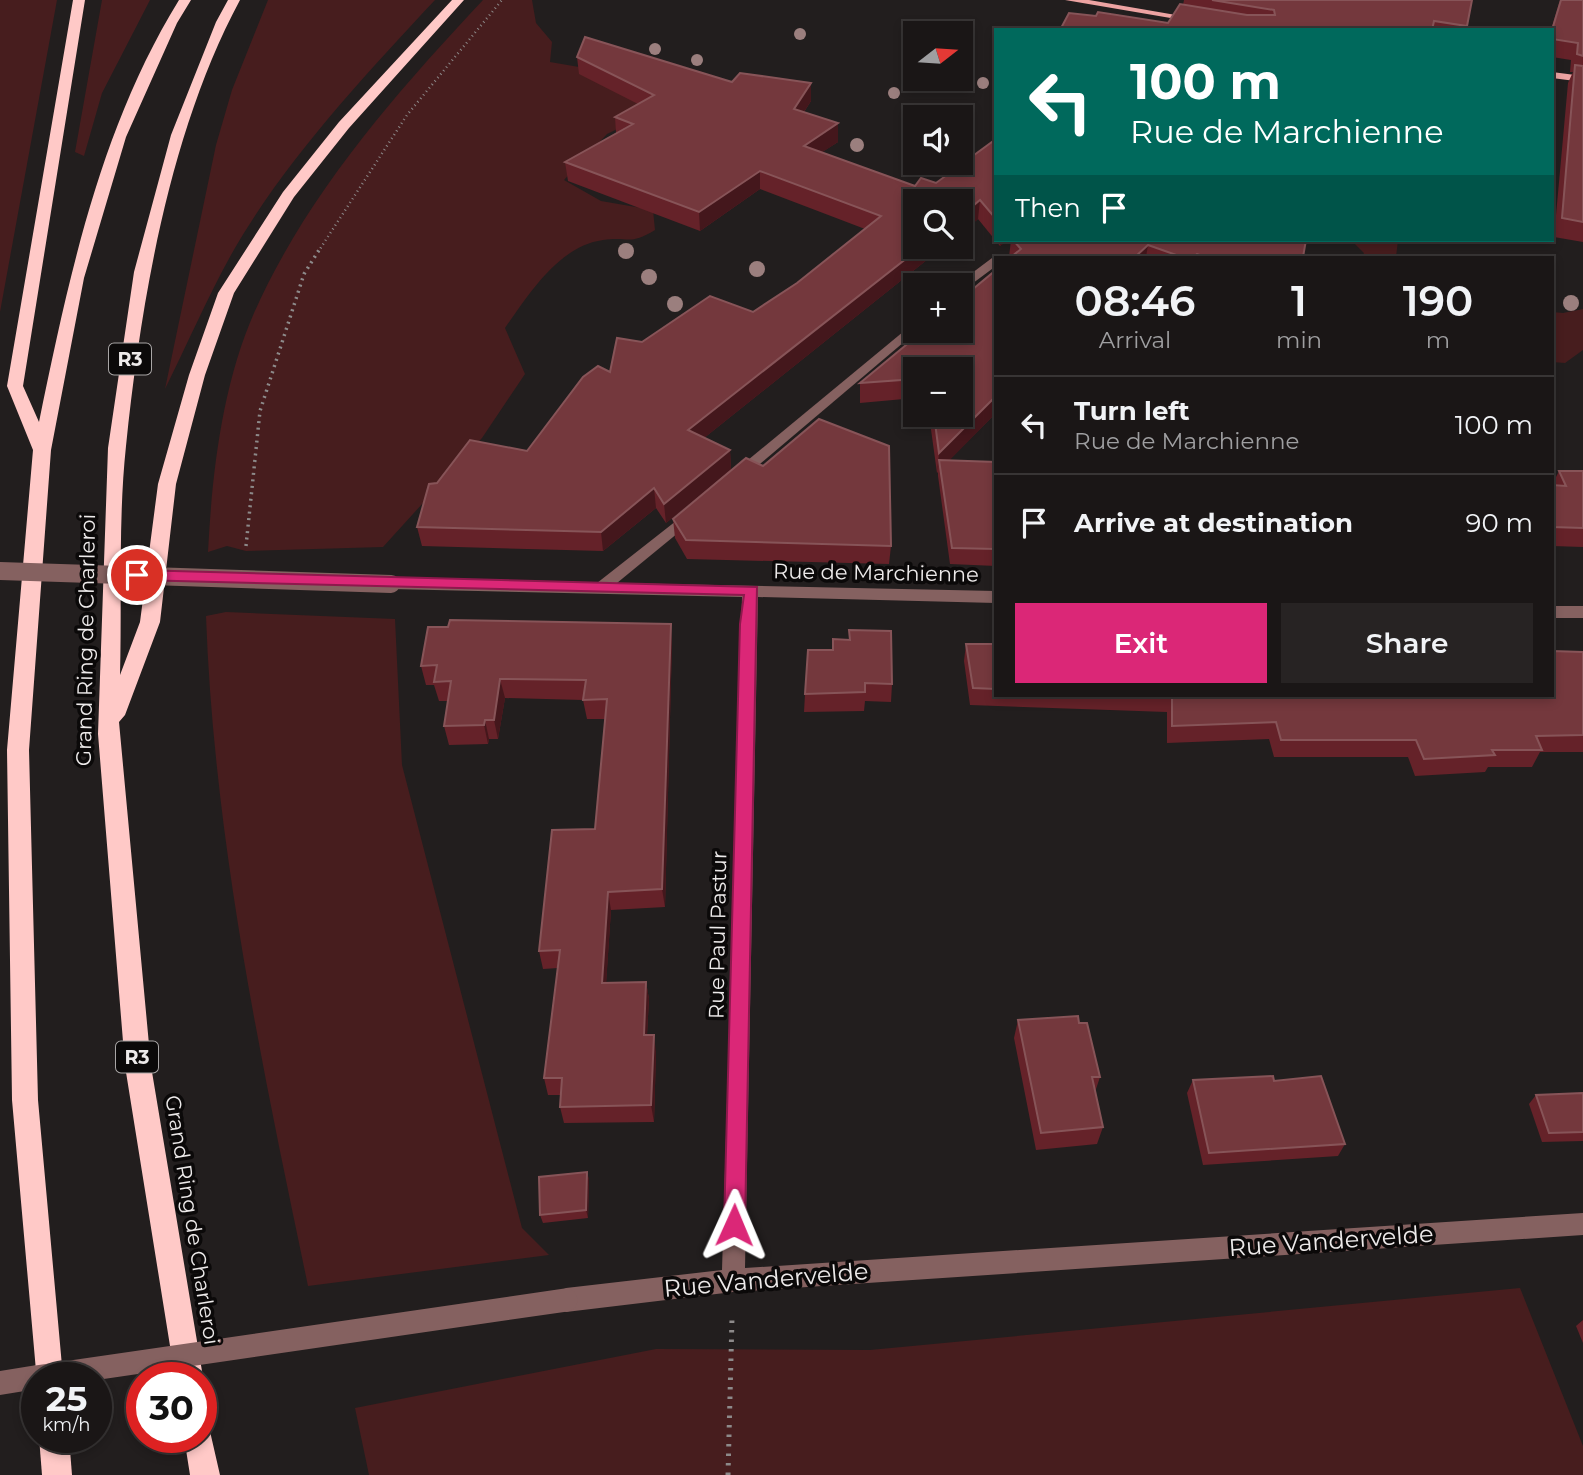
<!DOCTYPE html>
<meta charset="utf-8">
<style>
body{margin:0;font-family:Montserrat,sans-serif;background:#272323;color:#f1f3f6;height:100vh;display:flex;flex-direction:column;font-size:26px;white-space:nowrap}
*{box-sizing:border-box;margin:0}
p{font-size:23px;color:#9f9fa1}
.icon{flex:none;width:38px;height:38px;fill:none;stroke:currentColor;stroke-width:2;stroke-linecap:round;stroke-linejoin:round}
.map{position:relative;flex:1;overflow:hidden}
.side{position:absolute;left:994px;top:256px;width:560px;height:441px;display:flex;flex-direction:column;background:#1a1616;border-radius:0px;box-shadow:0 4px 10px #0003,0 0 0 2px #383535}
.side>*{flex:none}
.guide{position:absolute;left:994px;top:28px;width:560px;height:214px;border-radius:0px;box-shadow:0 4px 10px #0003,0 0 0 2px #383535;background:#00695c;color:#fff;overflow:hidden}
.needle{width:46px;rotate:73deg}
.buttons{position:absolute;left:903px;top:21px;display:grid;gap:14px}
.buttons a{display:grid;place-items:center;width:70px;height:70px;border-radius:0px;background:#1a1616;box-shadow:0 4px 10px #0003,0 0 0 2px #383535;font-size:35px}
.speed{position:absolute;left:21px;top:1362px;display:flex;gap:14px;font-size:35px;font-weight:700;text-align:center}
.speed>*{display:grid;place-content:center;width:91px;height:91px;border-radius:50%;background:#1a1616;box-shadow:0 4px 10px #0003,0 0 0 2px #383535;line-height:1}
.speed small{font-size:18px;font-weight:400}
.speed .limit{border:10px solid #d22;background:#fff;color:#111}
.pin{position:absolute;display:grid;place-items:center;width:60px;height:60px;color:#fff;margin:-30px;border:4px solid #fff;border-radius:50%;box-shadow:0 2px 7px #0007}
.me{position:absolute;width:77px;margin:-38px;rotate:1deg;stroke-linejoin:round;filter:drop-shadow(0 0 5px #0008)}
.turn{display:flex;align-items:center;gap:24px;height:147px;padding:0 21px;font-size:32px}
.turn .icon{width:91px;height:91px;stroke-width:2.5}
.turn b{display:block;font-size:49px;line-height:60px}
.then{display:flex;align-items:center;height:66px;padding:0 21px;background:#0003;gap:14px;font-size:26px}
.eta{display:flex;justify-content:space-evenly;align-items:center;height:119px;text-align:center}
.eta b{font-size:42px;font-weight:600;line-height:49px}
.action{display:flex;gap:14px;margin-top:auto;padding:14px 21px}
.action a{flex:1;height:80px;border-radius:0px;background:#db2777;color:#fff;font-size:28px;font-weight:600;line-height:80px;text-align:center}
.action a+a{background:#272323;color:#f1f3f6}
ul{padding:0;list-style:none}
li{display:flex;align-items:center;gap:21px;height:98px;padding:0 21px;border-top:2px solid #383535}
li div{flex:1}
li b{display:block;font-size:26px}
li em{font-style:normal}
.map>svg:first-child{display:block}
.green{fill:#471d1e}
.lines{fill:none;stroke-linecap:round;stroke-linejoin:round}
.path-far2{stroke:#8d8a8a;stroke-width:2.5;stroke-dasharray:1 3.5;stroke-linecap:butt}
.path-far1{stroke:#8d8a8a;stroke-width:3.5;stroke-dasharray:2 4.5;stroke-linecap:butt}
.path{stroke:#8d8a8a;stroke-width:5;stroke-dasharray:2.5 7;stroke-linecap:butt}
.minor{fill:#856160;fill-rule:evenodd}
.major{fill:#eda3a2;fill-rule:evenodd}
.highway{fill:#ffc9c7;fill-rule:evenodd}
.minor-bridge-far1{stroke:#856160;stroke-width:18}
.minor-bridge{stroke:#856160;stroke-width:23}
.tree{fill:#9b7f7e}
.wall{fill:#652229}
.shaded-wall{fill:#44171c}
.building{fill:#74383d;stroke:#875458;stroke-width:2}
.route{fill:#db2777;stroke:#8e194d;stroke-width:2}
.labels{text-anchor:middle;stroke-width:7;stroke-linejoin:round;paint-order:stroke}
.shield{fill:#0b0909;stroke:#a9a6a6;stroke-width:2}
.shield-label{font-size:19px;font-weight:bold;fill:#edeaea}
.street-label{font-size:21px;fill:#edeaea;stroke:#0b0909}
.near-street-label{font-size:24px;fill:#edeaea;stroke:#0b0909}
</style>
<div class="map">
<svg width="1583" height="1475" viewBox="0 0 1583 1475">
<rect width="100%" height="100%" fill="#221e1e"/>
<g class="green">
<polygon points="0,0 57,0 0,312"/>
<polygon points="102,0 150,0 102,93 84,156 75,152"/>
<path d="M268 0H435C364 76 282 164 231 255 207 298 187 345 165 389L216 145 232 90Z"/>
<path d="M483 0H532L536 23 552 42 550 62 672 83 646 115 607 134 564 180 601 201 653 210 655 230C629 246 629 236 603 240 559 246 529 294 505 328L525 374 482 438 383 547 246 551 227 546 208 552C212 474 222 386 254 313 307 194 395 94 483 0Z"/>
<polygon points="1351,240 1398,240 1396,257 1362,257 1364,253"/>
<polygon points="1583,309 1583,350 1565,363 1552,362 1552,312 1563,313"/>
<path d="M226 612 395 619 402 765 522 1228 549 1255 308 1286C262 1066 214 841 206 616Z"/>
<polygon points="1520,1288 1583,1446 1583,1475 369,1475 355,1408 656,1349 870,1350"/>
</g>
<g class="lines">
<polyline class="path-far2" points="318,252 407,115 502,0"/>
<polyline class="path-far1" points="246,546 260,411 304,274 319,250"/>
<polyline class="path" points="728,1475 732,1318"/>
<g class="minor">
<polygon points="996,255 1001,257 996,257 996,266 961,292 961,285 956,285"/>
<polygon points="915,322 917,331 741,480 731,480 731,474"/>
<polygon points="690,510 695,511 698,515 695,519 617,583 996,591 996,603 758,597 745,1268 1583,1213 1583,1235 733,1292 566,1312 558,1308 554,1300 558,1292 566,1288 722,1270 742,597 391,589 383,584 391,579 597,583"/>
<rect x="1552" y="606" width="31" height="12"/>
<polygon points="37,1365 46,1368 49,1377 37,1377 37,1389 0,1395 0,1371"/>
</g>
<g class="major">
<polygon points="1065,0 1089,0 1199,19 1194,22"/>
<polygon points="1552,72 1583,76 1583,82 1552,78"/>
</g>
<g class="highway">
<path d="M73 0H85L23 386 39 422C69 277 100 128 179 0H191L177 23 126 137 84 278 51 450 29 750 38 1100 63 1377H37V1382L12 1100 7 750 33 450 7 386Z"/>
<path d="M228 0H240C170 130 141 300 126 446 118 521 122 599 120 675L140 622 158 484 189 375 218 293 283 192 339 122 452 0H464L349 128 294 197 234 293 205 375 176 484 160 622 125 715 119 722 151 1066 203 1377 201 1382V1377H175L125 1066 98 734 108 448 134 272 171 135 216 22Z"/>
<polygon points="201,1423 209,1427 220,1475 190,1475 184,1437 201,1437"/>
<polygon points="39,1437 69,1437 72,1475 42,1475"/>
</g>
<polyline class="minor-bridge-far1" points="0,571 391,584"/>
<polyline class="minor-bridge" points="37,1377 566,1300"/>
</g>
<g class="tree">
<circle cx="800" cy="34" r="6"/>
<circle cx="655" cy="49" r="6"/>
<circle cx="697" cy="60" r="6"/>
<circle cx="983" cy="83" r="6"/>
<circle cx="894" cy="93" r="6"/>
<circle cx="857" cy="145" r="7"/>
<circle cx="626" cy="251" r="8"/>
<circle cx="757" cy="269" r="8"/>
<circle cx="649" cy="277" r="8"/>
<circle cx="1571" cy="303" r="8"/>
<circle cx="675" cy="304" r="8"/>
</g>
<g class="wall">
<polygon points="1184,0 1472,0 1465,30 1060,30 1168,23 1183,5"/>
<polygon points="1560,0 1583,0 1583,242 1554,237 1568,83 1573,72 1570,72 1571,60 1552,57 1552,30 1551,30"/>
<polygon points="577,57 732,82 811,101 804,112 838,142 822,152 915,186 936,183 996,139 996,240 1008,240 1000,246 978,219 961,233 961,201 943,247 704,438 730,450 731,470 666,523 656,508 603,551 422,546 417,527 437,483 527,451 610,372 642,342 753,312 797,283 865,229 760,189 700,231 568,181 565,162 616,133 615,117 638,104 579,74"/>
<polygon points="1011,240 1306,240 1303,257 1009,257"/>
<polygon points="996,270 996,413 949,460 996,462 996,566 950,564 938,476 938,472 937,473 929,415 961,415 961,369 915,369 915,398 860,403 860,383"/>
<polygon points="1559,471 1583,471 1583,547 1552,546 1552,485"/>
<polygon points="673,519 891,546 889,564 687,559 675,538"/>
<polygon points="849,630 892,684 891,702 865,701 864,711 804,712 805,694 833,650 849,640"/>
<polygon points="672,643 665,907 611,910 606,983 646,982 649,999 647,1035 656,1052 654,1122 564,1123 560,1107 561,1095 548,1095 544,1078 558,968 543,969 539,951 595,829 605,719 587,719 583,700 505,698 498,739 489,739 488,744 449,745 444,726 448,701 439,701 434,685 426,685 421,666"/>
<polygon points="966,644 996,644 996,695 1552,695 1583,652 1583,752 1540,752 1532,767 1488,767 1485,772 1415,776 1408,757 1274,757 1269,739 1167,743 1167,712 970,705 964,661"/>
<polygon points="1018,1020 1079,1023 1100,1077 1095,1092 1103,1127 1097,1144 1036,1150 1014,1038"/>
<polygon points="1193,1080 1274,1081 1345,1144 1338,1156 1203,1165 1187,1093"/>
<polygon points="1583,1093 1583,1141 1542,1142 1529,1104 1536,1095"/>
<polygon points="587,1172 589,1180 588,1218 543,1223 540,1215"/>
<polygon points="1583,1320 1583,1343 1576,1326"/>
</g>
<g class="shaded-wall">
<polygon points="811,83 811,101 794,127 794,109"/>
<polygon points="838,123 838,142 804,164 804,146"/>
<polygon points="760,171 760,189 700,231 699,212"/>
<polygon points="980,200 978,219 961,233 961,216"/>
<polygon points="1001,240 1008,240 1000,246"/>
<polygon points="1148,245 1146,257 1135,257"/>
<polygon points="921,247 943,247 689,450 688,430"/>
<polygon points="996,396 996,413 941,469 939,460 937,473 939,453"/>
<polygon points="730,450 731,470 666,523 664,504"/>
<polygon points="654,488 656,508 603,551 601,532"/>
<polygon points="671,624 672,643 665,907 662,889"/>
<polygon points="500,679 505,698 498,739 494,720"/>
<polygon points="485,720 489,739 488,744 484,725"/>
<polygon points="608,892 611,910 605,1001 602,983"/>
<polygon points="646,982 649,999 646,1052 644,1035"/>
<polygon points="654,1035 656,1052 654,1122 651,1105"/>
<polygon points="587,1172 589,1180 588,1218 586,1210"/>
</g>
<g class="building">
<polygon points="1212,0 1472,0 1467,26 1434,21 1432,30 1060,30 1069,13 1096,16 1098,12 1168,23 1180,4 1247,15 1275,15 1274,10"/>
<polygon points="1561,0 1583,0 1583,56 1577,54 1578,43 1552,39 1552,30"/>
<polygon points="585,37 732,82 740,73 811,83 794,109 838,123 804,146 915,186 921,178 936,183 996,139 996,219 980,200 961,216 961,201 915,201 915,247 921,247 688,430 730,450 664,504 654,488 601,532 417,527 429,484 437,483 470,440 527,451 583,377 598,366 610,372 617,338 642,342 710,296 753,312 797,283 881,216 760,171 699,212 565,162 633,124 615,117 654,95 577,57"/>
<polygon points="1575,65 1583,66 1583,222 1562,218"/>
<polygon points="1013,240 1306,240 1303,257 1206,257 1197,254 1193,257 1182,257 1148,245 1135,257 1011,257 1021,249"/>
<polygon points="996,270 996,396 939,453 934,415 961,415 961,369 915,369 915,379 860,383 923,331 961,331 961,299"/>
<polygon points="819,419 889,446 891,546 686,540 673,519 746,458 763,466"/>
<polygon points="939,460 996,462 996,549 952,548"/>
<polygon points="1559,471 1583,471 1583,528 1552,527 1552,485 1566,486"/>
<polygon points="450,620 671,624 662,889 608,892 602,983 646,982 644,1035 654,1035 651,1105 560,1107 562,1078 544,1078 560,950 539,951 552,830 595,829 607,699 583,700 586,680 500,679 494,720 485,720 484,725 444,726 451,681 434,682 437,665 421,666 428,627 448,627"/>
<polygon points="849,630 891,631 892,684 865,683 865,692 805,694 808,650 833,650 833,639 850,640"/>
<polygon points="966,644 996,644 996,689 973,688"/>
<polygon points="1552,651 1583,652 1583,735 1536,736 1542,750 1492,750 1495,755 1424,759 1416,740 1281,740 1276,722 1172,726 1172,695 1165,695 1552,695"/>
<polygon points="1078,1016 1079,1023 1087,1023 1100,1077 1092,1077 1103,1127 1041,1133 1018,1020"/>
<polygon points="1273,1076 1274,1081 1321,1076 1345,1144 1209,1153 1193,1080"/>
<polygon points="1583,1093 1583,1132 1549,1133 1536,1095"/>
<polygon points="587,1172 586,1210 540,1215 539,1177"/>
</g>
<polygon class="route" points="137,570 757,587 745,1225 742,1232 734,1235 727,1232 724,1225 740,624 744,595 137,580 129,575"/>
<g class="labels">
<g class="shield">
<rect x="109" y="343.5" width="42" height="31" rx="5"/>
<rect x="116" y="1041.5" width="42" height="31" rx="5"/>
</g>
<g class="shield-label">
<text x="130" y="366">R3</text>
<text x="137" y="1064">R3</text>
</g>
<g class="street-label">
<text transform="translate(876 573) rotate(1)" y="7">Rue de Marchienne</text>
<text transform="translate(86 640) rotate(-89)" y="7">Grand Ring de Charleroi</text>
<text transform="translate(718 935) rotate(-89)" y="7">Rue Paul Pastur</text>
<text transform="translate(192 1220) rotate(81)" y="7">Grand Ring de Charleroi</text>
</g>
<g class="near-street-label">
<text transform="translate(1331 1241) rotate(-4)" y="8">Rue Vandervelde</text>
<text transform="translate(766 1280) rotate(-5)" y="8">Rue Vandervelde</text>
</g>
</g>
</svg>
<div class="buttons">
<a><svg class="needle" viewBox="-14 -14 28 28"><path d="M0-13l5 13h-10z" fill="#e53935"/><path d="M0 13l5-13h-10z" fill="#9f9fa1"/></svg></a>
<a><svg class="icon" aria-label="sound" viewBox="0 0 24 24"><path d="M4 9h4l5-4v14l-5-4H4zM17 9q2 3 0 6"/></svg></a>
<a><svg class="icon" aria-label="search" viewBox="0 0 24 24"><circle cx="10" cy="10" r="6"/><path d="M15 15l6 6"/></svg></a>
<a>+</a>
<a>−</a>
</div>
<div class="speed"><div>25<small>km/h</small></div><div class="limit">30</div></div>
<div class="pin" style="left:137px;top:575px;background:#d93025"><svg class="icon" aria-label="arrive" viewBox="0 0 24 24"><path d="M6 21V4h12l-3 4 3 4H6"/></svg></div>
<svg class="me" style="left:734px;top:1225px" viewBox="-20 -20 40 40"><path d="M0-17L14 15 0 8-14 15z" fill="#db2777" stroke="#fff" stroke-width="4"/></svg>
<div class="guide">
<div class="turn"><svg class="icon" aria-label="left" viewBox="0 0 24 24"><path d="M17 20v-9H6M10 6l-5 5 5 5"/></svg><div><b>100 m</b>Rue de Marchienne</div></div>
<div class="then">Then<svg class="icon" aria-label="arrive" viewBox="0 0 24 24"><path d="M6 21V4h12l-3 4 3 4H6"/></svg></div>
</div>
<section class="side">
<div class="eta">
<div><b>08:46</b><p>Arrival</p></div>
<div><b>1</b><p>min</p></div>
<div><b>190</b><p>m</p></div>
</div>
<ul>
<li><svg class="icon" aria-label="left" viewBox="0 0 24 24"><path d="M17 20v-9H6M10 6l-5 5 5 5"/></svg><div><b>Turn left</b><p>Rue de Marchienne</p></div><em>100 m</em></li>
<li><svg class="icon" aria-label="arrive" viewBox="0 0 24 24"><path d="M6 21V4h12l-3 4 3 4H6"/></svg><div><b>Arrive at destination</b></div><em>90 m</em></li>
</ul>
<div class="action"><a>Exit</a><a>Share</a></div>
</section>
</div>
